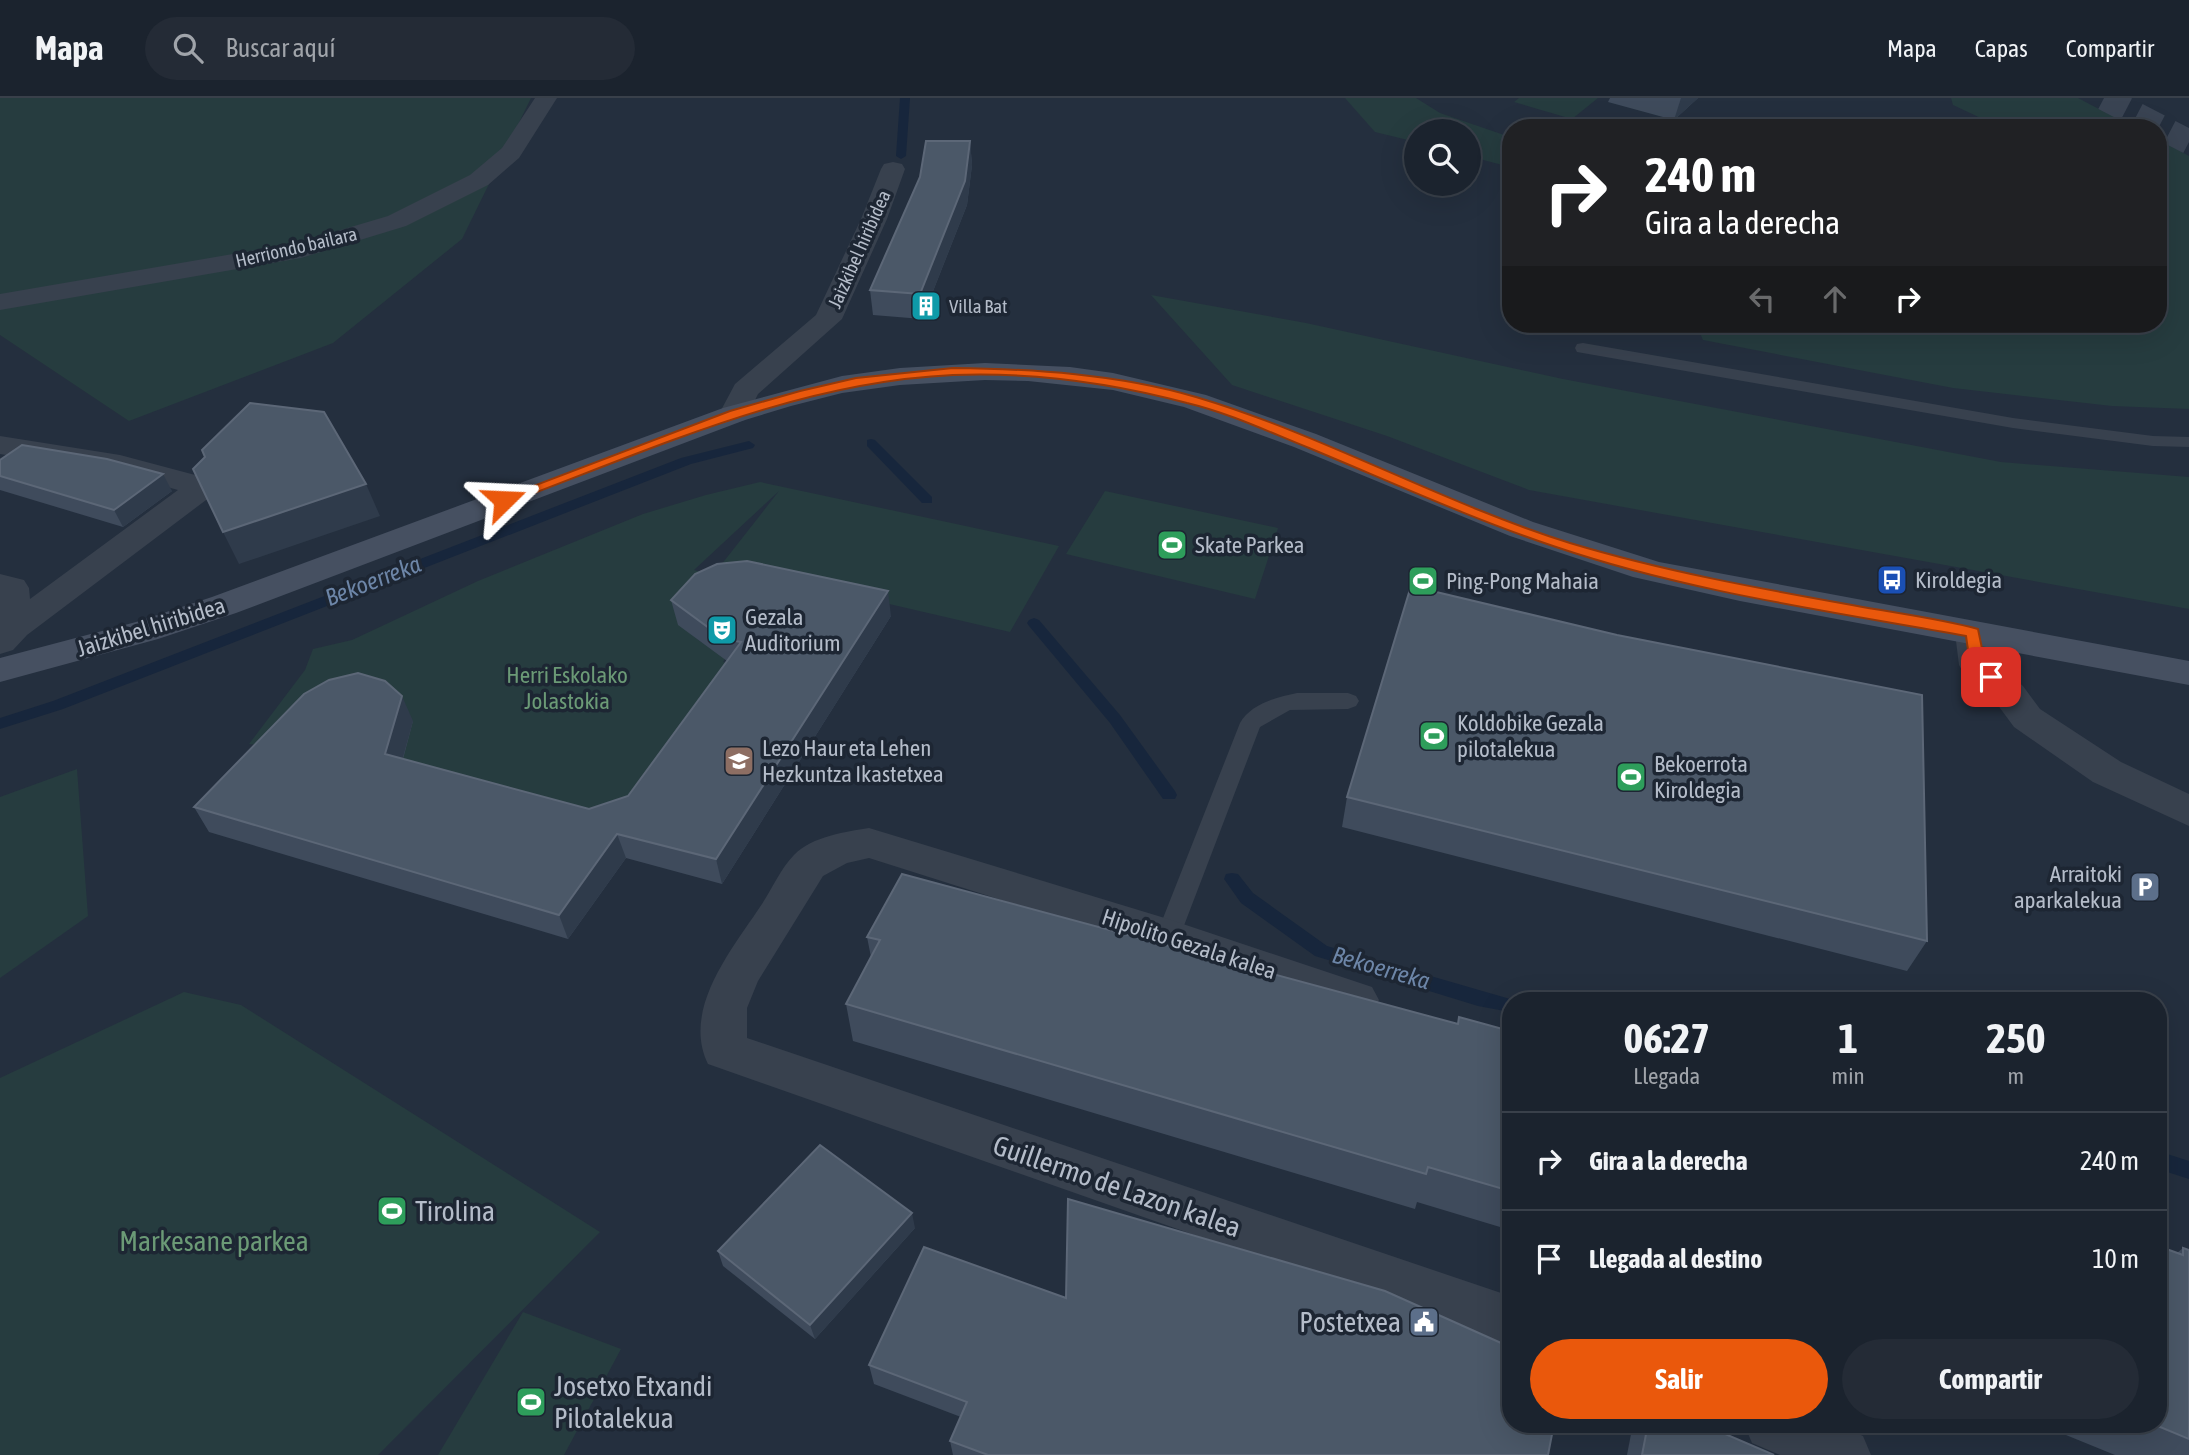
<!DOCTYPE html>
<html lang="es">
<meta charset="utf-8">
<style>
body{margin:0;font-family:"Asap Condensed",sans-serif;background:#242b36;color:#f1f3f6;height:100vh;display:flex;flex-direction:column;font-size:26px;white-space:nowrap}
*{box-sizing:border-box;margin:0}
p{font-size:23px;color:#a0a4aa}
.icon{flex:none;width:38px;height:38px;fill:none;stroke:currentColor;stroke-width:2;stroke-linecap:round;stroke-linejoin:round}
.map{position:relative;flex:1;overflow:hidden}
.side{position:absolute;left:1502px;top:894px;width:665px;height:441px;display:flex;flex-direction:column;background:#1b232e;border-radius:28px;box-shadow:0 7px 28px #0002,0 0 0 2px #39404a}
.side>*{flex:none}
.banner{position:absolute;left:1502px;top:21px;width:665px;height:214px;border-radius:28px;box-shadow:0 7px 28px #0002,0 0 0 2px #39404a;background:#202124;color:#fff;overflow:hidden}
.controls{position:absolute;left:1404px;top:21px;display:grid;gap:14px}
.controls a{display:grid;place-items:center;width:77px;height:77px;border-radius:50%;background:#1b232e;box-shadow:0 7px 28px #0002,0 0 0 2px #39404a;font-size:35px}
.pin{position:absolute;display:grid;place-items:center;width:60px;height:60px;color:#fff;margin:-30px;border-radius:14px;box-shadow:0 4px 10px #0006}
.me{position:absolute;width:77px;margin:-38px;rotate:69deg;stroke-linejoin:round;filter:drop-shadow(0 0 5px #0008)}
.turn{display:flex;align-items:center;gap:24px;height:147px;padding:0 28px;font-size:32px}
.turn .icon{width:91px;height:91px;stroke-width:2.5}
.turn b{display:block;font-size:49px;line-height:60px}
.lanes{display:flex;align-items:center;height:66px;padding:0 28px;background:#0003;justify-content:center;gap:35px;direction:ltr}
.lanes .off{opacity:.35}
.eta{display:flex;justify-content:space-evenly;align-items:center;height:119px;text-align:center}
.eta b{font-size:42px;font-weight:700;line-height:49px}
.cta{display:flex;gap:14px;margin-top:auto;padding:14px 28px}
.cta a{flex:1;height:80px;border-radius:42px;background:#ea580c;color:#fff;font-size:28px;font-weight:700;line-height:80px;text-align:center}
.cta a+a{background:#242b36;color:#f1f3f6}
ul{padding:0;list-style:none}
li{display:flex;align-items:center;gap:21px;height:98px;padding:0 28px;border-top:2px solid #39404a}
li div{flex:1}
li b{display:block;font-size:26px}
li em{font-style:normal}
header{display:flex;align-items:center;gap:42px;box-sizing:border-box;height:98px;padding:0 35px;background:#1b232e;border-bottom:2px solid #39404a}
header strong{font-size:33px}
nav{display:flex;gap:38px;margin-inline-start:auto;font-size:24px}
.search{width:490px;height:63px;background:#242b36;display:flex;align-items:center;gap:18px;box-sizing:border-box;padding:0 24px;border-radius:38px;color:#a0a4aa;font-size:26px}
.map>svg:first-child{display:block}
.green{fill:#263c3f}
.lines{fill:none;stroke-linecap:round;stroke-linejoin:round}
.stream{fill:#17263c;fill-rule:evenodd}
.primary-tunnel{stroke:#3a4453;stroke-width:25;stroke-dasharray:25 12;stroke-linecap:butt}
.service{fill:#38414e;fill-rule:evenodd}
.minor{fill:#38414e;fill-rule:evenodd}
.secondary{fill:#465061;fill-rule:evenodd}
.wall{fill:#3f4b5c}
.shaded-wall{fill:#2f3b4b}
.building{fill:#4b5868;stroke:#5c6777;stroke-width:2}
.route{fill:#ea580c;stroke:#983908;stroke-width:2}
.labels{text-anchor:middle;stroke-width:7;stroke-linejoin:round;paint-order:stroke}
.far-street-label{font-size:19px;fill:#b4bcc9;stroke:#1d2633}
.far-poi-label{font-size:19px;fill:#b4bcc9;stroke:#1d2633;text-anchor:start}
.poi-label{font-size:23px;fill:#b4bcc9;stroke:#1d2633;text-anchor:start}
.street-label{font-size:23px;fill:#b4bcc9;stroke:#1d2633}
.park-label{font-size:23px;fill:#6b9a76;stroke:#1d2633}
.water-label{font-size:24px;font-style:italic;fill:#6d86a8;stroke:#1d2633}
.near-street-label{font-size:28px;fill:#b4bcc9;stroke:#1d2633}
.near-poi-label{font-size:28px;fill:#b4bcc9;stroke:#1d2633;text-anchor:start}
.near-park-label{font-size:28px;fill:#6b9a76;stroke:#1d2633}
</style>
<header>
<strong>Mapa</strong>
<div class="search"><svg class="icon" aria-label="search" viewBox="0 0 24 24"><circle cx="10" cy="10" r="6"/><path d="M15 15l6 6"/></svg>Buscar aquí</div>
<nav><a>Mapa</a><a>Capas</a><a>Compartir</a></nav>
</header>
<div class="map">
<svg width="2189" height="1357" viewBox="0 0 2189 1357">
<rect width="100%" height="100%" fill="#242f3e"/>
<g class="green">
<polygon points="0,0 531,0 462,141 333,245 129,323 0,237"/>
<polygon points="1345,0 1416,0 1440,15 1510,39 1510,69 1468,58 1468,33 1416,33 1416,44 1375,34"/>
<polygon points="1519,0 1598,0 1572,21 1514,4"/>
<polygon points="1951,0 2078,0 2135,30 2002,30 1953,7"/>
<polygon points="2158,41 2189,58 2189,311 2112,308 1953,290 1703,242 1696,226 2158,226"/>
<polygon points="1151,197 1306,225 1563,281 2001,364 2189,379 2189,511 1529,392 1387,338 1232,287"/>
<path d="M760 384 1059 448 1010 534 721 467 779 393 694 472 752 488 685 519C693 546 705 547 730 553L723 564 746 568 636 723 289 650 249 646 305 572 313 551 352 542 478 483 643 416 706 397Z"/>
<polygon points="1105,393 1278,430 1255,501 1066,456"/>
<polygon points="77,671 88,818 0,880 0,699"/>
<polygon points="184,894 241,907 600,1134 378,1357 0,1357 0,980"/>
<polygon points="523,1214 621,1251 564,1357 438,1357"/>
</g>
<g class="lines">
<g class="stream">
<polygon points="900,0 910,0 906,58 901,61 896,58"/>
<polygon points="871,341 875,342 932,399 932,405 922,405 867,348 867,342"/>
<polygon points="749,343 755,347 753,350 691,366 63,611 0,631 0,620 53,603 681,360"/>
<polygon points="1034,520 1039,522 1120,617 1175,693 1177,697 1175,701 1163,701 1110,625 1029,528 1027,525 1029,522"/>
<polygon points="1232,775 1238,776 1253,795 1327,848 1517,903 1510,903 1510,914 1478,908 1315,858 1241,805 1224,781 1226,776"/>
<polygon points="2158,1053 2189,1063 2189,1081 2158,1071"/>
</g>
<polyline class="primary-tunnel" points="2104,0 2189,44"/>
<g class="service">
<polygon points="1583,245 2013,320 2153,338 2189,339 2189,349 2153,348 2013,330 1577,254 1575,250 1577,246"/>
<path d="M1297 595H1348L1356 598 1359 603 1356 608 1348 611 1290 612 1260 629 1180 838 1177 845 1168 848 1159 845 1156 838 1240 625C1251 606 1277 599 1297 595Z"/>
</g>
<g class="minor">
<polygon points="535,0 557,0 519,60 488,87 406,128 301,160 0,212 0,196 297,145 388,118 470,77 502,50"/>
<polygon points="893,64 902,66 905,71 887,121 842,221 758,296 745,322 734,325 723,322 719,316 735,286 816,217 861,121 881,71 884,66"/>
<polygon points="0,338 120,357 214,382 219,389 214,396 27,537 13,552 0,556 0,476 24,482 29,490 30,501 178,392 117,375 0,356"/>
<polygon points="1973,523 1985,527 1991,535 1994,562 2023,588 2040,611 2121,664 2189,696 2189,728 2093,684 2014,629 1997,606 1964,576 1959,567 1955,535 1961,527"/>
<path d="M869 730 1168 821 1372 889 1379 902 1372 915 1357 920 1162 853 869 760 847 765 823 778 758 883 747 910V940L1510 1198V1248L708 966C681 911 733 850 762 806 772 791 781 770 794 757 813 738 845 734 869 730Z"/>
<polygon points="1744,1326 1836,1326 1863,1338 1871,1357 1780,1357 1752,1345"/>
</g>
<polygon class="secondary" points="985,265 1070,269 1113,275 1206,297 1316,336 1533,424 1659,464 2189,563 2189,587 1740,503 1633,479 1510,438 1294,349 1184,309 1113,292 1028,283 985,282 900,287 842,295 791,308 745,322 236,515 158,541 0,584 0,560 136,524 212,499 723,310 842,278 900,270"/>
</g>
<g class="wall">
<polygon points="1610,0 1698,0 1674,22 1608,4"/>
<polygon points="970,43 972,67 967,107 922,221 873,217 870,192"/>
<polygon points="0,362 172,393 123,429 0,392"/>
<polygon points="671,502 891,518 722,786 626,760 568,841 209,734 194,709 413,623 403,661 589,711 628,698 727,563 678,527"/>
<polygon points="1617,537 1927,843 1907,873 1342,729 1347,699"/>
<polygon points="867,839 1510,933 1510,1132 1417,1104 1415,1111 853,943 846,906 871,859"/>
<polygon points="915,1130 815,1241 723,1168 718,1153"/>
<polygon points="2183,1150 2189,1152 2189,1357 2115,1357 2039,1326 2158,1326 2177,1155"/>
<polygon points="1066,1200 1548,1357 953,1357 950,1343 961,1319 874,1286 869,1267"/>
<polygon points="1638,1326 1702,1326 1774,1357 1627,1357 1631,1336"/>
</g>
<g class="shaded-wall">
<polygon points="1681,0 1698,0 1674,22"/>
<polygon points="970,43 972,67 967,107 922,221 920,196"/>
<polygon points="163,376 172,393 123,429 114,412"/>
<polygon points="366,386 380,418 239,466 223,434"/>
<polygon points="888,493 891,518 722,786 716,761"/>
<polygon points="402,598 413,623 397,681 385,656"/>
<polygon points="617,736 626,760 568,841 559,817"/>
<polygon points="912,1115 915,1130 815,1241 810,1227"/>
</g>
<g class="building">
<polygon points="926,43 970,43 965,83 920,196 870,192 920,79"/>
<polygon points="250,305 324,314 366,386 223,434 193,371 205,359 202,352"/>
<polygon points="22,347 107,361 163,376 114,412 0,378 0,362"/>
<polygon points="747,463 888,493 716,761 617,736 559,817 194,709 304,596 329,582 358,575 385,583 402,598 385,656 589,711 628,698 741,544 724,541 671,502 695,476 717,466"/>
<polygon points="1411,488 1617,537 1922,597 1927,843 1347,699"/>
<polygon points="902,776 1458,926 1459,919 1510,933 1510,1093 1428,1069 1426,1076 846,906 880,842 867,839"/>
<polygon points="820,1047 912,1115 810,1227 718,1153"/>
<polygon points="1068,1101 1385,1193 1510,1249 1510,1326 1554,1326 1548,1357 988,1357 950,1343 967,1304 869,1267 924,1149 1066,1200"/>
<polygon points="2158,1148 2183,1157 2183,1150 2189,1152 2189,1341 2153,1326 2158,1326"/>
<polygon points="1648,1326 1702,1326 1774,1357 1642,1357"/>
</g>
<path class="route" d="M953 270C1033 271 1118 276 1196 299 1324 337 1442 405 1570 445 1663 473 1757 490 1852 507 1894 515 1937 520 1978 531L1985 565 1998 579 1991 584C1969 577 1969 558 1966 538 1829 513 1689 494 1556 449 1472 421 1391 384 1309 350 1269 334 1229 315 1187 305 1112 285 1031 274 953 277 797 284 653 351 508 405H499L497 402 730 313 800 293 856 280Z"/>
<defs>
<g id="building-square" transform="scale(1.575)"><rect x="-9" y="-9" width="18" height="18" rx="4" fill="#0f9aa8" stroke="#1d2633"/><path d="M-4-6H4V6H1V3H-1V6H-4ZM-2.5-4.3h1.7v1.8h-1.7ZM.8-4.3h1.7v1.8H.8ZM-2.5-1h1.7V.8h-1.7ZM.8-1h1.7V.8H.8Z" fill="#fff"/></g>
<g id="stadium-square" transform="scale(1.575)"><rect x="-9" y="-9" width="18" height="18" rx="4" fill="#2e9e5b" stroke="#1d2633"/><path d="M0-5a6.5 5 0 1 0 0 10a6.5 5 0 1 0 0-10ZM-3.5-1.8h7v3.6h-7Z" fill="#fff"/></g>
<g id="bus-square" transform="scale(1.575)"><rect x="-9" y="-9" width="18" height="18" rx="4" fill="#1a4fb4" stroke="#1d2633"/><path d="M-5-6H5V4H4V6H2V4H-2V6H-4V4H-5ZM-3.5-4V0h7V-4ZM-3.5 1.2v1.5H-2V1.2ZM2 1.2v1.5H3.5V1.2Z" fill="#fff"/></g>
<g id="theatre-square" transform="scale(1.575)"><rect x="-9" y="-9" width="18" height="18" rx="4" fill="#0f9aa8" stroke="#1d2633"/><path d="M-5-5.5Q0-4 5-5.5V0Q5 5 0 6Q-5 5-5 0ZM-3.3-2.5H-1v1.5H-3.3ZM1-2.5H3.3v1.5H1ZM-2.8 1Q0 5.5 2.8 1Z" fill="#fff"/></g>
<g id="school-square" transform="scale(1.575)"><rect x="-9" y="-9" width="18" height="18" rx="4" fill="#8d6e63" stroke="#1d2633"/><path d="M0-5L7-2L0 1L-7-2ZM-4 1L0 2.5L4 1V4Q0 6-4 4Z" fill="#fff"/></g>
<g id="parking-square" transform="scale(1.575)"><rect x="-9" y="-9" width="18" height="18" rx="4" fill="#5c6f8a" stroke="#1d2633"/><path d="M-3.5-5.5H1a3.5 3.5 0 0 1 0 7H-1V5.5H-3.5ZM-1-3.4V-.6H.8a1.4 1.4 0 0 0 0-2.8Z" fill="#fff"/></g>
<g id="civic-square" transform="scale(1.575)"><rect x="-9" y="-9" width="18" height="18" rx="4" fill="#5c6f8a" stroke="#1d2633"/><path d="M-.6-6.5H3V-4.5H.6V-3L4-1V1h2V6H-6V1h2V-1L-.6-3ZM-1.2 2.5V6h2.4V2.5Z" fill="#fff"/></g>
</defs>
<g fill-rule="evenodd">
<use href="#building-square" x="926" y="208"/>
<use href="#stadium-square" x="1172" y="447"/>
<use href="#bus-square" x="1892" y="482"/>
<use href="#stadium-square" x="1423" y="483"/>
<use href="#theatre-square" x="722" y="532"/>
<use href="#stadium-square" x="1434" y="638"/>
<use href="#school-square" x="739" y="663"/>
<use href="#stadium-square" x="1631" y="679"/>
<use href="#parking-square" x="2145" y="789"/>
<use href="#stadium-square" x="392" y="1113"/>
<use href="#civic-square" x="1424" y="1224"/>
<use href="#stadium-square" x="531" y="1304"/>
</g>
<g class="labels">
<g class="far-street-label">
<text transform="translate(296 149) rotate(-13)" y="7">Herriondo bailara</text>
<text transform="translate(859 151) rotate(-66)" y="7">Jaizkibel hiribidea</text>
</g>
<g class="far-poi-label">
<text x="949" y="215">Villa Bat</text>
</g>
<g class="poi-label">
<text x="1195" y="455">Skate Parkea</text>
<text x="1915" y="490">Kiroldegia</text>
<text x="1446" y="491">Ping-Pong Mahaia</text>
<text x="745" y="527">Gezala<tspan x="745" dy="26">Auditorium</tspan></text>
<text x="1457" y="633">Koldobike Gezala<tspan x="1457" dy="26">pilotalekua</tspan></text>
<text x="762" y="658">Lezo Haur eta Lehen<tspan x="762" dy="26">Hezkuntza Ikastetxea</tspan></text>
<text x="1654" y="674">Bekoerrota<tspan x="1654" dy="26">Kiroldegia</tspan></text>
<text x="2122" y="784" text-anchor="end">Arraitoki<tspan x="2122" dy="26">aparkalekua</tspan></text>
</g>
<g class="street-label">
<text transform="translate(151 529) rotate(-17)" y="8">Jaizkibel hiribidea</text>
<text transform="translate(1189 846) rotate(18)" y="8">Hipolito Gezala kalea</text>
</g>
<g class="park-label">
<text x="567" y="585">Herri Eskolako<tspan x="567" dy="26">Jolastokia</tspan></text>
</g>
<g class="water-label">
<text transform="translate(373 483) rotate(-21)" y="8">Bekoerreka</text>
<text transform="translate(1381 870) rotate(16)" y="8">Bekoerreka</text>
</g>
<g class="near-street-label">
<text transform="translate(1117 1088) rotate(19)" y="10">Guillermo de Lazon kalea</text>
</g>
<g class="near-poi-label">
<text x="415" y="1123">Tirolina</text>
<text x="1401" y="1234" text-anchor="end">Postetxea</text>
<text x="554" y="1298">Josetxo Etxandi<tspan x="554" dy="32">Pilotalekua</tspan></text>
</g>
<g class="near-park-label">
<text x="214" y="1153">Markesane parkea</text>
</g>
</g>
</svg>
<div class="controls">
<a><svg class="icon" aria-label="search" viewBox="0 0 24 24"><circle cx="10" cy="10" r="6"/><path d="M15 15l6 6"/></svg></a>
</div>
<div class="pin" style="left:1991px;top:579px;background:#d93025"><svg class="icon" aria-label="arrive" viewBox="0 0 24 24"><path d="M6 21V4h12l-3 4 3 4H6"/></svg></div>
<svg class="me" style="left:504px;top:402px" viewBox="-20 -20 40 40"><path d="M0-17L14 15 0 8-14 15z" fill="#ea580c" stroke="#fff" stroke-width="4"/></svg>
<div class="banner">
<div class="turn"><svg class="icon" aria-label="right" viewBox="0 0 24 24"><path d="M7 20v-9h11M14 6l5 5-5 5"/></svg><div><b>240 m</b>Gira a la derecha</div></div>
<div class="lanes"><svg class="icon off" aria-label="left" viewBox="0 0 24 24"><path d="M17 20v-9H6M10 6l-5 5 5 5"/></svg><svg class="icon off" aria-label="ahead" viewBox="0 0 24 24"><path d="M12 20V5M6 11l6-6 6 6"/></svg><svg class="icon" aria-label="right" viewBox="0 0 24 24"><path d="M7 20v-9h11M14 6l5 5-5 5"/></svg></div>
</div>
<section class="side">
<div class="eta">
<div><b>06:27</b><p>Llegada</p></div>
<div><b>1</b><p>min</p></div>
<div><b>250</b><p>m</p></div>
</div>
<ul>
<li><svg class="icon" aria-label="right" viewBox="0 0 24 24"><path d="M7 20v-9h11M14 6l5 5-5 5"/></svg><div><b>Gira a la derecha</b></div><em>240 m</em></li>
<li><svg class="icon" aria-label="arrive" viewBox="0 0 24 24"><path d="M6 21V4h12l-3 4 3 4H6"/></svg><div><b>Llegada al destino</b></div><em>10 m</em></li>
</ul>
<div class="cta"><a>Salir</a><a>Compartir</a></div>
</section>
</div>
